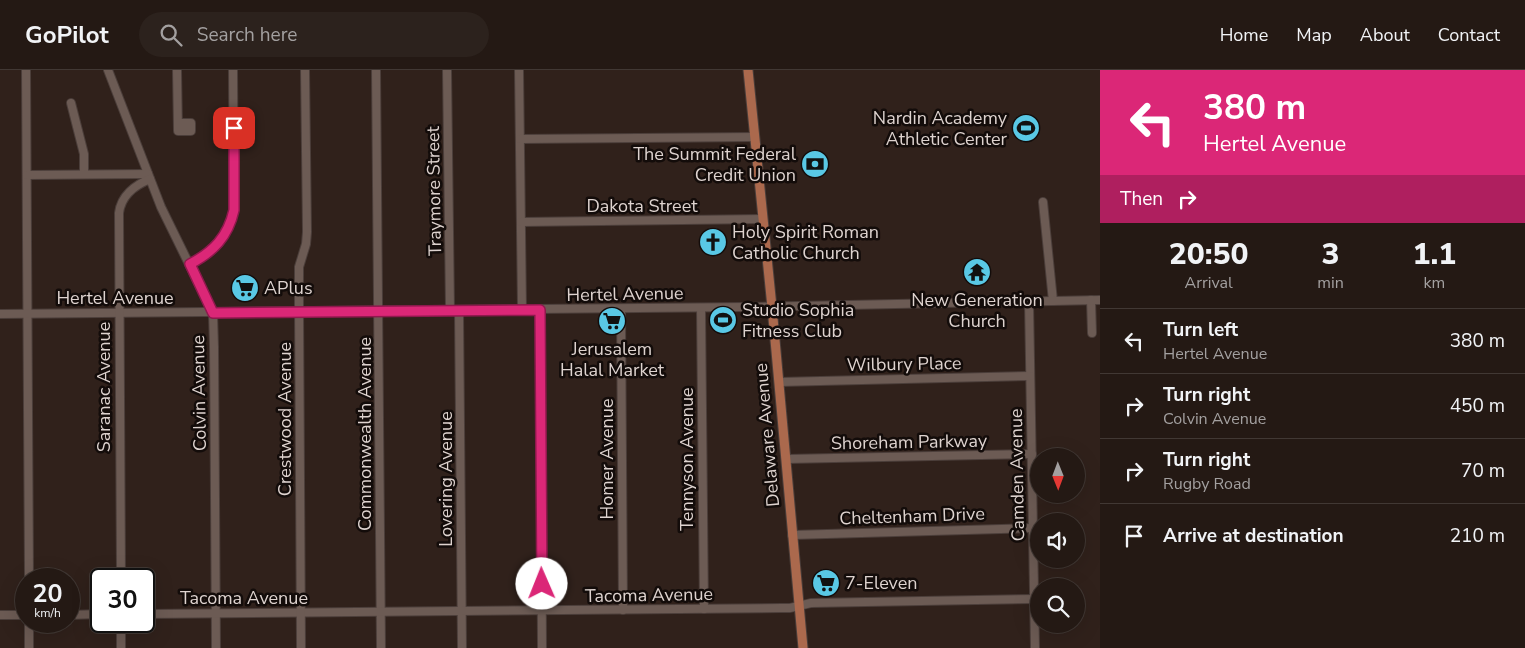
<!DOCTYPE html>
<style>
body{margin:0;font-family:"Nunito Sans",sans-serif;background:#2c221d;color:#f1f3f6;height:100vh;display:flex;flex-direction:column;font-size:19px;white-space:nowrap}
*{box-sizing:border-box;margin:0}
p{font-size:16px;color:#a3a0a0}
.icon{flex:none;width:28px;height:28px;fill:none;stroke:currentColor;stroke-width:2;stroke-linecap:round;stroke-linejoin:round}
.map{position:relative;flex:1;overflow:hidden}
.drawer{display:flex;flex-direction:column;background:#241914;width:425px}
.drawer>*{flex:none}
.guide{background:#db2777;color:#fff;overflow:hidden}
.needle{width:32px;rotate:179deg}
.fabs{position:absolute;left:1030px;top:378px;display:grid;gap:10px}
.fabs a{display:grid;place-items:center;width:55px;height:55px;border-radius:50%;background:#241914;box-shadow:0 5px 20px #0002,0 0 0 1px #413834;font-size:25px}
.speed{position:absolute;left:15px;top:498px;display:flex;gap:10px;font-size:25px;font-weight:700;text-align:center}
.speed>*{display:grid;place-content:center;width:65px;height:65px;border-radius:50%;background:#241914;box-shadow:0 5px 20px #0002,0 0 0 1px #413834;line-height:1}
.speed small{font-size:12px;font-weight:400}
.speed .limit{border:2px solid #111;border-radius:8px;background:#fff;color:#111}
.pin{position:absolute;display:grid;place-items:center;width:42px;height:42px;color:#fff;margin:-21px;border-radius:10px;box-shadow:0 2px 8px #0006}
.me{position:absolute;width:55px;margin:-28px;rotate:359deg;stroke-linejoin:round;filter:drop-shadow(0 0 4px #0008)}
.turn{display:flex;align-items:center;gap:18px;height:105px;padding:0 20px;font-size:22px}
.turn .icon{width:65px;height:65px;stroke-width:2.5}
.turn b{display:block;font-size:35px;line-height:42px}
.then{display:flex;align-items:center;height:48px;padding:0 20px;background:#0003;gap:10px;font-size:19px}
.eta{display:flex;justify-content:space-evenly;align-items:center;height:85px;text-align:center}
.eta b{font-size:30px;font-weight:800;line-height:35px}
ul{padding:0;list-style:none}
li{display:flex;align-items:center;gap:15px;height:65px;padding:0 20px;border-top:1px solid #413834}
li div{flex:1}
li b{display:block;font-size:19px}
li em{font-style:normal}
header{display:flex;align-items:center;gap:30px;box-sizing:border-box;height:70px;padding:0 25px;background:#241914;border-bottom:1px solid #413834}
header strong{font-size:24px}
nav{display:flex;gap:28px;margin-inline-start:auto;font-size:18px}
.search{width:350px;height:45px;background:#2c221d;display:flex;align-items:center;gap:12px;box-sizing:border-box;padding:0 18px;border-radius:28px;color:#a3a0a0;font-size:19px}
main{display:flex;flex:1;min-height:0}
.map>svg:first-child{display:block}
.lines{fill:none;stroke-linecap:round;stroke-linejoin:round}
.minor-casing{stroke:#4b3e3a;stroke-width:10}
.major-casing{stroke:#4b3e3a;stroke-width:11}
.minor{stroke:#6c5b54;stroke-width:8}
.major{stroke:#ab694d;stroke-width:9}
.route-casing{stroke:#8e194d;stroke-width:12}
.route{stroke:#db2777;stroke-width:9}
.labels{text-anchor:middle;stroke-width:5;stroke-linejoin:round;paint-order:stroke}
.poi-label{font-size:18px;fill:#ded3cf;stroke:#130c0a;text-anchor:start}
.street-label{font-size:18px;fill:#ded3cf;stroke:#130c0a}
</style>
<header>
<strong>GoPilot</strong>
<div class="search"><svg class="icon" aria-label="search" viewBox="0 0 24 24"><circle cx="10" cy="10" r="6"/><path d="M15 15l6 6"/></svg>Search here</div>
<nav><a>Home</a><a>Map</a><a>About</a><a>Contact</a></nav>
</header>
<main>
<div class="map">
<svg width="1100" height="578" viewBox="0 0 1100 578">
<rect width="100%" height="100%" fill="#30211b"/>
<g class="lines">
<g class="minor-casing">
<g id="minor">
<polyline points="26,0 29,509"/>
<polyline points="108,0 161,137 213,243 214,277 216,578"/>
<polyline points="177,0 178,61 191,61 191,53 178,53"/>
<polyline points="376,0 381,578"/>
<polyline points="447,0 450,241"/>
<polyline points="519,0 522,240"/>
<polyline points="71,33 84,84 84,104"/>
<polyline points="520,69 755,67"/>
<polyline points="27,105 148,104"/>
<polyline points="1043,132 1053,231"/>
<polyline points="521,152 763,149"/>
<path d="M190 194C213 182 228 167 234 140L233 0"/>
<polyline points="1091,230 1092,263"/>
<polyline points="1029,232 1035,578"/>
<polyline points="701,238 704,539"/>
<polyline points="621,239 623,540"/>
<polyline points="540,240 542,578"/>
<polyline points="459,241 462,578"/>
<polyline points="0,244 746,237 1100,230"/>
<polyline points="779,312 1030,306"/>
<polyline points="786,389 1032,384"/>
<polyline points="792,465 1033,458"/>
<path d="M121 509 119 143C121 126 135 115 150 109"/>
<polyline points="144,544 782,538 790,538 811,533 1035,529"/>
<polyline points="0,545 26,545"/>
<polyline points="69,545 101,544"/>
<polyline points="29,551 29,578"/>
<polyline points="121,551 121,578"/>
<polyline points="301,578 299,234 299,197 306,174 307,162 305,0"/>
</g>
</g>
<g class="major-casing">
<polyline id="major" points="748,0 772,237 803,578"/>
</g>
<use href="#minor" class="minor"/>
<use href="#major" class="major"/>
</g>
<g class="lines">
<g class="route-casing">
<path id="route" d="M234 58V140C228 167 213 182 190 194L213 243 540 240 542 514"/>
</g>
<use href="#route" class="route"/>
</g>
<defs>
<g id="stadium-disc" transform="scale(1.4375)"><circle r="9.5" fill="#59c8e5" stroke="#130c0a"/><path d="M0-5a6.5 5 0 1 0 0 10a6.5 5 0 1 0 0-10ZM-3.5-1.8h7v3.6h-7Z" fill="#111"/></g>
<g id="bank-disc" transform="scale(1.4375)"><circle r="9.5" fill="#59c8e5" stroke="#130c0a"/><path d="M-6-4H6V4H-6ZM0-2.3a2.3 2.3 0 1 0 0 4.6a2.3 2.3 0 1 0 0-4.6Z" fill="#111"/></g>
<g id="church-disc" transform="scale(1.4375)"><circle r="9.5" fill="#59c8e5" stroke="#130c0a"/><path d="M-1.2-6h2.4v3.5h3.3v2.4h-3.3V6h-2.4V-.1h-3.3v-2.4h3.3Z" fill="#111"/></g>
<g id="temple-disc" transform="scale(1.4375)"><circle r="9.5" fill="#59c8e5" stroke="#130c0a"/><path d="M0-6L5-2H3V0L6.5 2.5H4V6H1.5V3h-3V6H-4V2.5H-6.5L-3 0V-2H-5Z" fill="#111"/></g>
<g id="supermarket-disc" transform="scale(1.4375)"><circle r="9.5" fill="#59c8e5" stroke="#130c0a"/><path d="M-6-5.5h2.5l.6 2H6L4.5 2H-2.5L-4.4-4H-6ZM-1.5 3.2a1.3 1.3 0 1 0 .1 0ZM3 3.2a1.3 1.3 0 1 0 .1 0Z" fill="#111"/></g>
</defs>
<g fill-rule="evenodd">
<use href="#stadium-disc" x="1026" y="58"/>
<use href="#bank-disc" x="815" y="94"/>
<use href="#church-disc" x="713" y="172"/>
<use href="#temple-disc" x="977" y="202"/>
<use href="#supermarket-disc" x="245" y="218"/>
<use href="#stadium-disc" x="723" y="250"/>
<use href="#supermarket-disc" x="612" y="251"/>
<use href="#supermarket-disc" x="826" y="513"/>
</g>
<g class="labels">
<g class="poi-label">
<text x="1007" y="54" text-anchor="end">Nardin Academy<tspan x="1007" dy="21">Athletic Center</tspan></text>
<text x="796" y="90" text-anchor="end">The Summit Federal<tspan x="796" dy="21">Credit Union</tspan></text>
<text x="732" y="168">Holy Spirit Roman<tspan x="732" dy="21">Catholic Church</tspan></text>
<text x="264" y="224">APlus</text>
<text x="977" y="236" text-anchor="middle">New Generation<tspan x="977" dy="21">Church</tspan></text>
<text x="742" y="246">Studio Sophia<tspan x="742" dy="21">Fitness Club</tspan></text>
<text x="612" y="285" text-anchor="middle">Jerusalem<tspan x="612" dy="21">Halal Market</tspan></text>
<text x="845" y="519">7-Eleven</text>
</g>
<g class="street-label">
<text transform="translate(434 121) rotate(-91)" y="6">Traymore Street</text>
<text x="642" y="142">Dakota Street</text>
<text transform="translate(625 224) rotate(-1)" y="6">Hertel Avenue</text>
<text x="115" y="234">Hertel Avenue</text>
<text transform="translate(904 294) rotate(-1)" y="6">Wilbury Place</text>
<text transform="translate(104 317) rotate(-90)" y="6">Saranac Avenue</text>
<text transform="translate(199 323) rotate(-91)" y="6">Colvin Avenue</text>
<text transform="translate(285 349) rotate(-90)" y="6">Crestwood Avenue</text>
<text transform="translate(365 364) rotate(-90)" y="6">Commonwealth Avenue</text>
<text transform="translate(767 365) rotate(-95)" y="6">Delaware Avenue</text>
<text transform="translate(909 372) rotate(-1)" y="6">Shoreham Parkway</text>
<text transform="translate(607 389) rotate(-90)" y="6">Homer Avenue</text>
<text transform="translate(687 389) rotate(-90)" y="6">Tennyson Avenue</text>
<text transform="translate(1017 405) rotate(-91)" y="6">Camden Avenue</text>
<text transform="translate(446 409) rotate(-90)" y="6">Lovering Avenue</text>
<text transform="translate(912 446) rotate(-2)" y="6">Cheltenham Drive</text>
<text transform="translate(649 525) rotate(-1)" y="6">Tacoma Avenue</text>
<text x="244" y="534">Tacoma Avenue</text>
</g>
</g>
</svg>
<div class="fabs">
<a><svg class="needle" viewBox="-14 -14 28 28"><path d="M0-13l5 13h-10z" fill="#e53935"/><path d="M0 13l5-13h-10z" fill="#a3a0a0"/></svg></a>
<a><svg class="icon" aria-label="sound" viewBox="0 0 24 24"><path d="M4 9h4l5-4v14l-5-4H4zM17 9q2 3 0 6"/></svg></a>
<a><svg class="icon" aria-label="search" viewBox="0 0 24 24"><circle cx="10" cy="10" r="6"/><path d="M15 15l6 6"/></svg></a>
</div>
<div class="speed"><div>20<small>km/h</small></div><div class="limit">30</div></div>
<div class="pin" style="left:234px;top:58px;background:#d93025"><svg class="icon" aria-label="arrive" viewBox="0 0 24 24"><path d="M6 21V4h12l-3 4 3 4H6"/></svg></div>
<svg class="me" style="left:542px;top:514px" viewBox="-20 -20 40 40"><circle r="19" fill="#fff"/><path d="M0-13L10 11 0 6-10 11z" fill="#db2777"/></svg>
</div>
<section class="drawer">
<div class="guide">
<div class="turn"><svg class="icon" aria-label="left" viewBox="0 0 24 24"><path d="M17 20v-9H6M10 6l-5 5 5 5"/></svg><div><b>380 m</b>Hertel Avenue</div></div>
<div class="then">Then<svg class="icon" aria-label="right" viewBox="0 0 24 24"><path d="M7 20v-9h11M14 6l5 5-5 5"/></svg></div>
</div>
<div class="eta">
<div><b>20:50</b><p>Arrival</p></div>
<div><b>3</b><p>min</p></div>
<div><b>1.1</b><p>km</p></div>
</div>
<ul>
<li><svg class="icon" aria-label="left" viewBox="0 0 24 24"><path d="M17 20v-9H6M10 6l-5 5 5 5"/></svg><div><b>Turn left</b><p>Hertel Avenue</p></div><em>380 m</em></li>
<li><svg class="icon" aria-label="right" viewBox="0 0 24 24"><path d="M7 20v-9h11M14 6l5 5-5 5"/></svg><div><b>Turn right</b><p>Colvin Avenue</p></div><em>450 m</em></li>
<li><svg class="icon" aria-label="right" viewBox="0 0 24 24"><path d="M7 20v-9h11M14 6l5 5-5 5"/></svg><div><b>Turn right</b><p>Rugby Road</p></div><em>70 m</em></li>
<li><svg class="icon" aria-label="arrive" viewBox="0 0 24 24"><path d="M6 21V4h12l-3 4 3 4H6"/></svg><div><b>Arrive at destination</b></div><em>210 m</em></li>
</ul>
</section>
</main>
